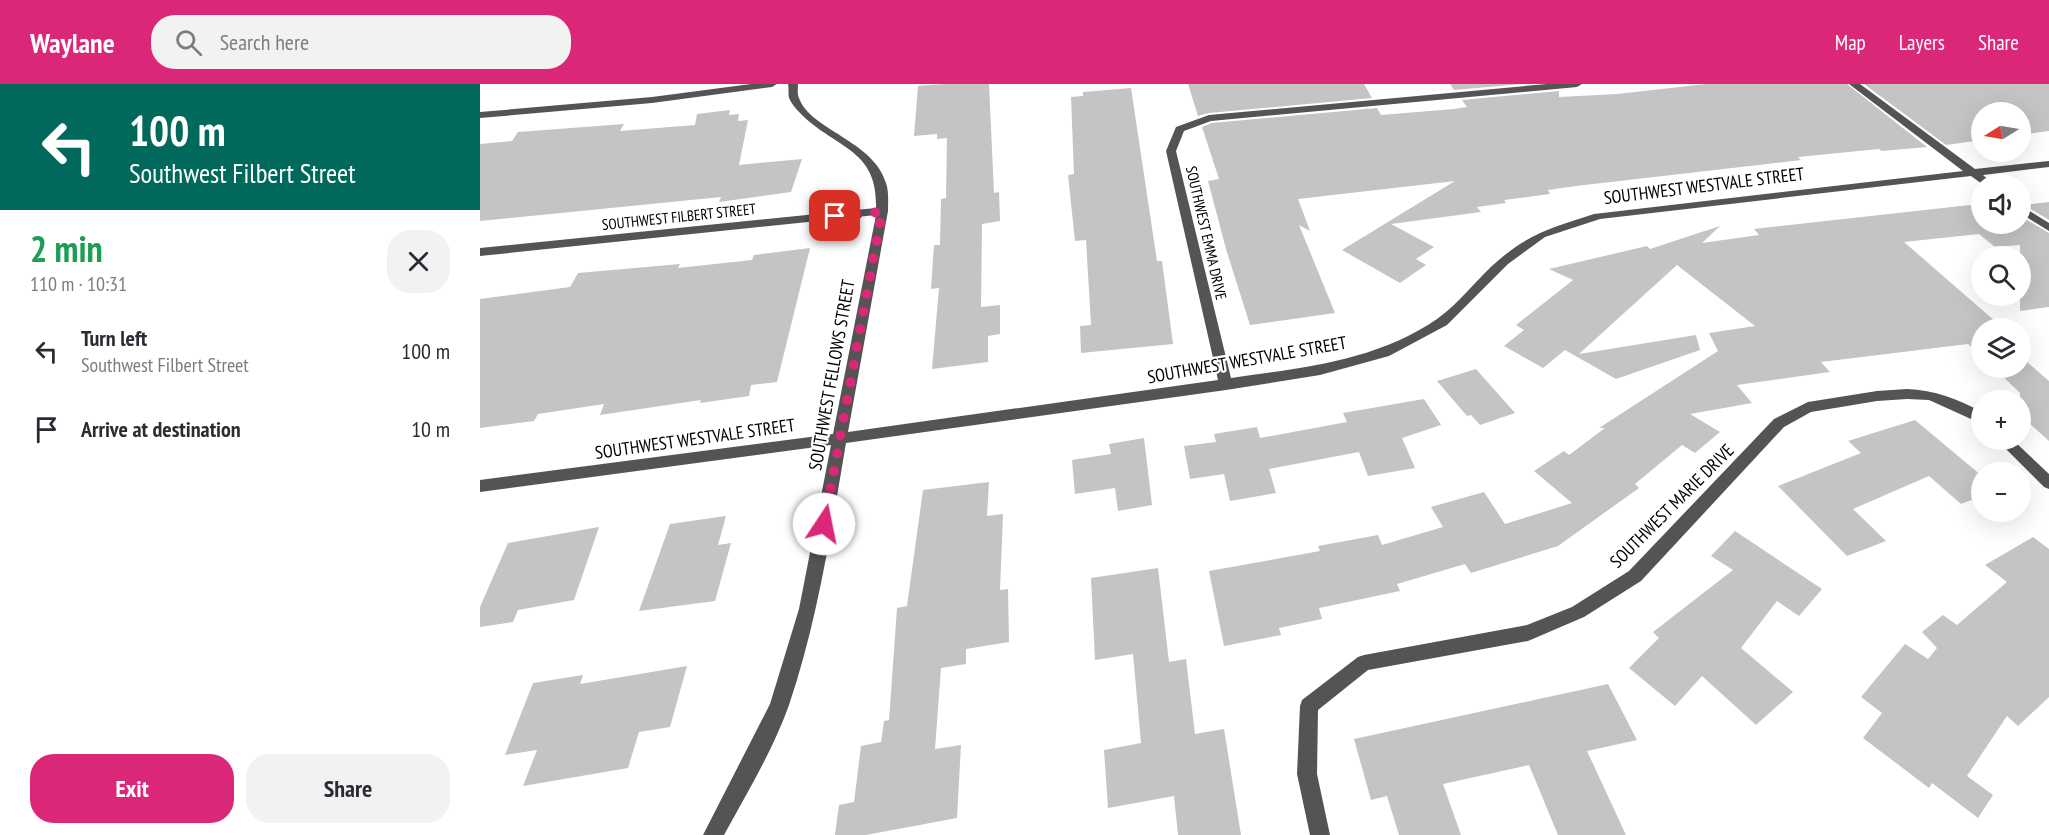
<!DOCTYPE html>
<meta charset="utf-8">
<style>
body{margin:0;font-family:"PT Sans Narrow",sans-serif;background:#f2f2f3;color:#2b2b33;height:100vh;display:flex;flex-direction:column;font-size:22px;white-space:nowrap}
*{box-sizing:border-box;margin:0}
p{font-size:20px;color:#7c7c81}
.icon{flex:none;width:33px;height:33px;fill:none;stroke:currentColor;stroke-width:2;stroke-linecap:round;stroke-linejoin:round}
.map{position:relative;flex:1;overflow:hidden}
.panel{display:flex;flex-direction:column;background:#fff;width:480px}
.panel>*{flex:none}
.guide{background:#00695c;color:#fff;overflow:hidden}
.needle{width:39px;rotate:259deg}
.fabs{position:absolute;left:1491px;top:18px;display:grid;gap:12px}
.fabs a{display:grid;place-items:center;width:60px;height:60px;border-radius:50%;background:#fff;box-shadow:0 6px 24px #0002;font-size:30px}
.pin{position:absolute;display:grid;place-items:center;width:51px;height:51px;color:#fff;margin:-26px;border-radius:12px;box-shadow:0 3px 9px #0006}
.me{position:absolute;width:66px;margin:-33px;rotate:11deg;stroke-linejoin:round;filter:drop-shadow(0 0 4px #0008)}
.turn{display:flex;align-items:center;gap:21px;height:126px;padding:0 30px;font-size:27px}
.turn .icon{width:78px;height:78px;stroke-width:2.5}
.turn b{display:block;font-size:42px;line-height:51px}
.round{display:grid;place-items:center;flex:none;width:63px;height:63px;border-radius:24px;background:#f2f2f3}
.overview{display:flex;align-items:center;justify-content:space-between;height:102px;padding:0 30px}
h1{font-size:36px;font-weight:700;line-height:45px;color:#1e9e55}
.button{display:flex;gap:12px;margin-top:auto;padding:12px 30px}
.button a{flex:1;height:69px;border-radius:24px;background:#db2777;color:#fff;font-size:24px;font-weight:700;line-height:69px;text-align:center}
.button a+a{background:#f2f2f3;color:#2b2b33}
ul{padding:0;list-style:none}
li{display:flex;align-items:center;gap:18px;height:78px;padding:0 30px}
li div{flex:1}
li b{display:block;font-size:22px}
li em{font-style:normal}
header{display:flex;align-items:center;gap:36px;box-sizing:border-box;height:84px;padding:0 30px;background:#db2777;color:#fff}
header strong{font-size:28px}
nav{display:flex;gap:33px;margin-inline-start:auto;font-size:21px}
.search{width:420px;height:54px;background:#f2f2f3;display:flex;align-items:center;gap:15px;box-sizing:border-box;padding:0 21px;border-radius:24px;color:#7c7c81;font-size:22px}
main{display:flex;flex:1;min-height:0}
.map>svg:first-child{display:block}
.building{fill:#c4c4c4}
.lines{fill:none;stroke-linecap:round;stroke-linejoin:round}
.minor{fill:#545454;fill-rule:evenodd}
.route{stroke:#db2777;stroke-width:10;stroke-dasharray:0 18}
.labels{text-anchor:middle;stroke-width:4.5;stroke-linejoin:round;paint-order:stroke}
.far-street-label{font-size:15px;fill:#000;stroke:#fff}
.street-label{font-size:18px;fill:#000;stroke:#fff}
</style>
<header>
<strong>Waylane</strong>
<div class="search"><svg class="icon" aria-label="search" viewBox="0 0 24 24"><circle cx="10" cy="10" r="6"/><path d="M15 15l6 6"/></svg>Search here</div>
<nav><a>Map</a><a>Layers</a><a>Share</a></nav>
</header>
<main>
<section class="panel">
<div class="guide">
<div class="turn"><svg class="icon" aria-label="left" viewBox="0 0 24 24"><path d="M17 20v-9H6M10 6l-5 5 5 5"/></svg><div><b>100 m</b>Southwest Filbert Street</div></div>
</div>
<div class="overview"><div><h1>2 min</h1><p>110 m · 10:31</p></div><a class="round"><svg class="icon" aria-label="close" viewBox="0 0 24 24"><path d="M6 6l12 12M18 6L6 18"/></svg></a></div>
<ul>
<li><svg class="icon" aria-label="left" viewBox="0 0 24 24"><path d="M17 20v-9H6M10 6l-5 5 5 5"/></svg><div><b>Turn left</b><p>Southwest Filbert Street</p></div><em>100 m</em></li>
<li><svg class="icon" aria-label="arrive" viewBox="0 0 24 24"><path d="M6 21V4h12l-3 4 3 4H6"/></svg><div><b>Arrive at destination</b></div><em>10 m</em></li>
</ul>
<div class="button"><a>Exit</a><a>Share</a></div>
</section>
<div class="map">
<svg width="1569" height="751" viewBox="0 0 1569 751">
<rect width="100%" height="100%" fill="#fff"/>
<g class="building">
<polygon points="464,0 509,0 514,109 519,108 520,137 502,140 501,223 520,221 520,250 508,252 508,278 452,285 459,204 451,205 454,161 460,161 461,115 466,114 467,54 457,55 457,50 434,52 438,2"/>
<polygon points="708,0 884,0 892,14 729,29 718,32"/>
<polygon points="970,0 1042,0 974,6"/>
<polygon points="1226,0 1367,0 1447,63 1402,67 1399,65 1318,73 1321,76 1096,102 1068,106 1070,110 1024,116 1026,119 997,123 1001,128 911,140 954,163 936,175 946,181 920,199 862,166 975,97 818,115 830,147 819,141 855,229 770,241 746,165 728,97 739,95 722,43 732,39 897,24 901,31 974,25 987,23 982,16 1079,7 1079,13 1137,10"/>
<polygon points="1384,0 1569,0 1569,47 1540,51 1540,28 1502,28 1502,56 1466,61"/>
<polygon points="651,4 677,177 682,177 693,260 601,269 600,242 611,241 606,156 595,157 588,91 594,90 591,13 603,12 603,8"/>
<polygon points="250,26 249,31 259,30 258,37 268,36 259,81 322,75 311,108 239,118 241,113 0,137 0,60 32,57 38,48 144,40 140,47 215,41 217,30"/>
<polygon points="1569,118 1569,136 1544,121"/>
<polygon points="1490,121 1497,126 1502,125 1502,140 1540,140 1540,132 1569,149 1569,223 1540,227 1540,161 1515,163 1499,150 1424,158 1523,244 1502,244 1502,272 1488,260 1341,278 1350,288 1257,301 1272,319 1210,330 1240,348 1215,369 1202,361 1155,400 1159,404 1078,462 991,489 985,480 917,500 920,507 839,524 842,535 799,544 801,551 744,562 729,487 840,467 838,462 898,451 902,461 963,443 951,423 1004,408 1025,440 1092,419 1054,387 1084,367 1089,371 1125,344 1119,344 1238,267 1229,249 1275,242 1197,181 1099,270 1216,251 1220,266 1136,295 1085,266 1063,284 1024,262 1044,246 1036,241 1093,196 1069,185 1167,162 1170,165 1240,142 1222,159 1279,151 1274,145"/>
<polygon points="330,164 297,298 271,301 269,312 220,319 221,316 120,331 124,320 58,330 54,337 0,344 0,215 90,203 98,189 200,180 198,184 272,176 274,171"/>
<polygon points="1540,272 1569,297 1569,357 1540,331 1540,309 1514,284 1540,284"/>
<polygon points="996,285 1035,329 1000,341 991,331 987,332 957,297"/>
<polygon points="944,315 961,341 922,354 935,384 888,392 879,368 789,385 796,409 750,417 744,390 710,395 704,362 736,358 734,350 777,343 780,354 867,338 863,329"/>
<polygon points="1435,336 1502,392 1502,412 1481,420 1449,392 1373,425 1406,457 1367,472 1298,402 1381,369 1368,357"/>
<polygon points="664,354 672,421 638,427 635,404 595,410 592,376 631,370 629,360"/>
<polygon points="509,398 507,432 523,430 520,506 528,505 529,558 486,565 486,580 461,584 455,665 481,661 477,734 386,751 355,751 359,721 374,718 381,662 401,658 404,637 409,636 417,524 427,522 443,406"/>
<polygon points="246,432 238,461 251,459 235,517 159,527 190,440"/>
<polygon points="119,443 94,516 38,526 33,538 0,543 0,523 28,459"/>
<polygon points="1255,447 1342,505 1319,532 1297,517 1261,564 1313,608 1276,641 1222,592 1195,622 1149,584 1179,554 1173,548 1253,486 1231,472"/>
<polygon points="1553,453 1569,465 1569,613 1538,642 1527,632 1487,692 1513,711 1498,734 1452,699 1449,704 1383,654 1402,629 1381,613 1425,560 1448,575 1457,564 1442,548 1463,531 1477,541 1527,498 1505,481"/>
<polygon points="678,484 689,578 706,575 715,650 744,645 761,751 698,751 694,712 628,724 624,666 661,659 653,570 615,576 611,494"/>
<polygon points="207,582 190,643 159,648 148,684 43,702 57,666 25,671 53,599 103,591 100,600"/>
<polygon points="1128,600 1157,656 1107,667 1146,751 1078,751 1049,681 963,700 981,751 919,751 907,712 891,716 874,655"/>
</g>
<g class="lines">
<g class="minor">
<polygon points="271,0 297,0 292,3 172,19 0,34 0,28 172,13"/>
<path d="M308 0H318C318 4 317 10 319 14 329 45 394 57 406 99 409 108 408 118 408 127L368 348 738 296 686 67 696 43 729 31 1067 0H1102L1097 3 731 37 704 47 696 67 751 294C822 284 896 277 957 235 980 219 998 193 1020 175 1050 149 1077 142 1114 130L1483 87 1369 0H1380L1495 85 1569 77V83L1503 91 1513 100H1502L1491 92 1120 135 1065 153 1028 180 967 241 909 272 840 291 746 306 366 359C351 447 338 535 309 621 293 666 267 709 244 751H223L290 620 319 525 351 361 0 408V396L353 350 396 131 0 172V164L396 124C398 66 358 65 323 32 318 27 312 21 309 14 308 10 309 4 308 0Z"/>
<polygon points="1540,121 1569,139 1569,147 1540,129"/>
<path d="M1427 305C1455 306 1477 315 1502 328V340L1449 316 1427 315 1397 317 1331 328 1304 343 1161 497 1104 533 1048 557 888 586 838 626 837 690 850 751H830L817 690 820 622 822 616 878 573 884 571 1047 541 1092 523 1149 487 1294 335 1328 318 1397 307Z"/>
<polygon points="1517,356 1533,356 1569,390 1569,405 1564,403"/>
</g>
</g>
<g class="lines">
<polyline class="route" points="344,440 402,128 355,132"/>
</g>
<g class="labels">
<g class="far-street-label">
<text transform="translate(199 133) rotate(-6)" y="5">SOUTHWEST FILBERT STREET</text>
<text transform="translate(726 149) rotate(77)" y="5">SOUTHWEST EMMA DRIVE</text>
</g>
<g class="street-label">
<text transform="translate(1224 102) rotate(-7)" y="6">SOUTHWEST WESTVALE STREET</text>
<text transform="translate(767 276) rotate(-10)" y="6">SOUTHWEST WESTVALE STREET</text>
<text transform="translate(352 291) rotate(-80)" y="6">SOUTHWEST FELLOWS STREET</text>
<text transform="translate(215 355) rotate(-8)" y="6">SOUTHWEST WESTVALE STREET</text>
<text transform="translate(1192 422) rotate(-45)" y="6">SOUTHWEST MARIE DRIVE</text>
</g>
</g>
</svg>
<div class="fabs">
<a><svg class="needle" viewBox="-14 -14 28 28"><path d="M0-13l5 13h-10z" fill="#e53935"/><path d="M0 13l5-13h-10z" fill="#7c7c81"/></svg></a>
<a><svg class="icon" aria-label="sound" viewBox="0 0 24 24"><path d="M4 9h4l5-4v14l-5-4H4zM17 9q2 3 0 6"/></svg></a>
<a><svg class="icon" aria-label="search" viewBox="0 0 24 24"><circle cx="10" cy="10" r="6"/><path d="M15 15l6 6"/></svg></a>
<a><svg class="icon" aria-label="layers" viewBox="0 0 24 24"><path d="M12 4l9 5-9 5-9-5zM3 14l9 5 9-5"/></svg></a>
<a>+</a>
<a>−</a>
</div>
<div class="pin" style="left:355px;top:132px;background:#d93025"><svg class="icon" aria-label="arrive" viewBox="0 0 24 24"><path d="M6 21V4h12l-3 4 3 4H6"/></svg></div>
<svg class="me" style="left:344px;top:440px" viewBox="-20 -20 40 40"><circle r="19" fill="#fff"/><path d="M0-13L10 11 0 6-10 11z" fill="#db2777"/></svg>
</div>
</main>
